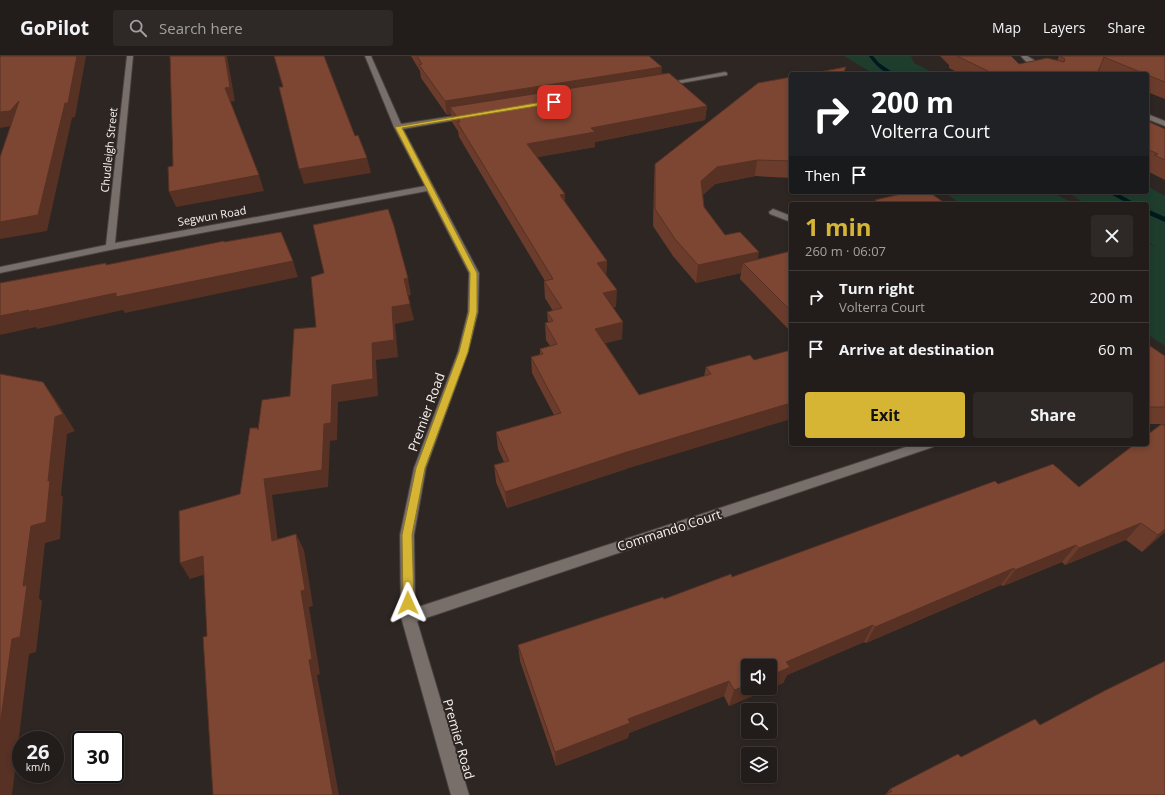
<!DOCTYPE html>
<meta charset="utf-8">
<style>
body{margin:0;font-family:"Open Sans",sans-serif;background:#2e2927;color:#f1f3f6;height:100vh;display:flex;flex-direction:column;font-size:15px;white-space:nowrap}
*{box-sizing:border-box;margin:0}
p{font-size:13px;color:#a2a1a2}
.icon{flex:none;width:22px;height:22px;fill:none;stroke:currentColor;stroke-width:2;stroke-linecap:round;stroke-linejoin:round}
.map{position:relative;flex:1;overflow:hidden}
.side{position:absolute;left:789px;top:146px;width:360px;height:244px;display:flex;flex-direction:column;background:#221c1a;border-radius:4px;box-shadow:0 2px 6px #0003,0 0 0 1px #3f3a39}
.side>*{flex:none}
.banner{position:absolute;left:789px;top:16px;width:360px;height:122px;border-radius:4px;box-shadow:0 2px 6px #0003,0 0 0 1px #3f3a39;background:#202124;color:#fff;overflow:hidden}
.controls{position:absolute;left:741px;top:603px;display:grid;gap:8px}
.controls a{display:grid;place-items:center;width:36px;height:36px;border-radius:4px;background:#221c1a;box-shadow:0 2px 6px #0003,0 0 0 1px #3f3a39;font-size:20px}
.speed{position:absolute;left:12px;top:675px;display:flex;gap:8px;font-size:20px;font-weight:700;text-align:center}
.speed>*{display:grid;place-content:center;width:52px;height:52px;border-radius:50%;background:#221c1a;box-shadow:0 2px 6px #0003,0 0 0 1px #3f3a39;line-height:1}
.speed small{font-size:10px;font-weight:400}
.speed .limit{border:2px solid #111;border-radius:6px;background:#fff;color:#111}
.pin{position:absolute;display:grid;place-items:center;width:34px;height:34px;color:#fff;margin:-17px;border-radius:8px;box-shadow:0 2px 6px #0006}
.me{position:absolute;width:44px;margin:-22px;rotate:359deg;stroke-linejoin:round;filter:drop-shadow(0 0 3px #0008)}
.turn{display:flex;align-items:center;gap:14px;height:84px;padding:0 16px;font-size:18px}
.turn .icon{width:52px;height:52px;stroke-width:2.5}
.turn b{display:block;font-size:28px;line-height:34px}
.then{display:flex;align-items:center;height:38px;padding:0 16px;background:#0003;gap:8px;font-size:15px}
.round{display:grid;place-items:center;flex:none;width:42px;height:42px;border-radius:4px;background:#2e2927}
.headline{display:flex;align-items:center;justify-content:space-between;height:68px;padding:0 16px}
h1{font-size:24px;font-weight:700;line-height:30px;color:#d6b534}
.primary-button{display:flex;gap:8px;margin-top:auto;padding:8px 16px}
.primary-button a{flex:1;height:46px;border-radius:4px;background:#d6b534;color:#111;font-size:16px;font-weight:700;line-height:46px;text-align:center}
.primary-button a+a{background:#2e2927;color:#f1f3f6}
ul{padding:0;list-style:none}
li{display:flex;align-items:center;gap:12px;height:52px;padding:0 16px;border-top:1px solid #3f3a39}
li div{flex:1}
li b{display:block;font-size:15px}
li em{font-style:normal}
header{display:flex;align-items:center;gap:24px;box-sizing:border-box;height:56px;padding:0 20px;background:#221c1a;border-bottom:1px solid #3f3a39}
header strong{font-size:19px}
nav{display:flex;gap:22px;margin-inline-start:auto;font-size:14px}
.search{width:280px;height:36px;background:#2e2927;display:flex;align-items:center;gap:10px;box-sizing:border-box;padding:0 14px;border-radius:4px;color:#a2a1a2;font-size:15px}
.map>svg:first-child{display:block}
.green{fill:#1e3d2c}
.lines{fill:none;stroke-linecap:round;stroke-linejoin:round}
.stream{fill:#01191e;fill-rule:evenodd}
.minor-casing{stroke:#48413f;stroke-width:2}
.minor{fill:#786f6b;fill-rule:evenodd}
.wall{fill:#6b3c2c}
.shaded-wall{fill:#573124}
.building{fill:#7c4633;stroke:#573124}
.route{fill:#d6b534;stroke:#8b7622}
.labels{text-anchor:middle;stroke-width:4;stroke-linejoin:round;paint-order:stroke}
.far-street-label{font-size:11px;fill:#f8f2f0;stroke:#2e2623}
.street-label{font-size:13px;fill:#f8f2f0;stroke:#2e2623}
</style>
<header>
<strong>GoPilot</strong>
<div class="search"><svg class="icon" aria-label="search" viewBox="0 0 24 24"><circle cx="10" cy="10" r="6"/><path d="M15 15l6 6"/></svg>Search here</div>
<nav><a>Map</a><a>Layers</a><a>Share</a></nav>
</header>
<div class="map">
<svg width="1165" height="739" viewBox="0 0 1165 739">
<rect width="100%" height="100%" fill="#2e2623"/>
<g class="green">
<polygon points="844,0 911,0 914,7 936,18 874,18"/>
<polygon points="1147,130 1165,140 1165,290 1147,278 1147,187 1156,191 1147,185 1147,148 1086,148 1067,136 1147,136"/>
<polygon points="944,136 1052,136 1074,148 961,148"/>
</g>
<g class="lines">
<g class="stream">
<path d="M869 0H873L879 7 895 18C884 18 875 9 869 0Z"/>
<polygon points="1107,136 1115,136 1137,148 1129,148"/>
<polygon points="1147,153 1165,161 1165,166 1147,158"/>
</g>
<g class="minor-casing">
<g id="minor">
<polygon points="127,0 133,0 115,187 425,130 394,71 365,0 371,0 401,68 467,58 471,60 467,62 403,73 479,217 478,256 468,296 426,412 414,479 415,552 915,388 935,388 933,391 417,565 469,739 451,739 401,561 400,479 414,412 458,296 468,256 469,217 427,135 110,194 0,217 0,211 106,189"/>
<path d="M1021 0H1027L1058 18C1046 18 1028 10 1021 0Z"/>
<polygon points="725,16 727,17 727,19 664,30 661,28"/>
<polygon points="1147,58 1165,65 1165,70 1147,63"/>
<polygon points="773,153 791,160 791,166 770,158 769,156"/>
</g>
</g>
<use href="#minor" class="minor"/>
</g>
<g class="wall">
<polygon points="411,0 649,0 662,18 707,50 705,64 595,86 595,91 537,101 565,146 607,205 606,220 616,251 613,251 622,283 605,287 639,339 704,321 706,311 750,299 626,413 507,452 496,426 494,409 504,406 498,393 496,376 554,359 532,317 531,301 540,298 540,293 550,290 546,284 545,267 548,266 547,256 553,255 545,242 544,225 545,225 459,81 458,75 452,66 451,58 447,59 421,22 420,15"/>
<polygon points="940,0 1011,0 1019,8 1057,5 1059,0 1165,0 1165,43 1147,36 1147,18 1106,18 1098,14 1097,18 961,18 949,12 949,9"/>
<polygon points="791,21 791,122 755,120 715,128 703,139 704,151 725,179 758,203 791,195 791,276 740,223 741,217 696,227 673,200 653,170 654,125 655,108"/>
<polygon points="1147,65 1165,73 1165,124 1147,115"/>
<polygon points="888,136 929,136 946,148 874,148 875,144 900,138"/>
<polygon points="1147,288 1165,300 1165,369 1163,368 1165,370 1165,476 1142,496 1126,484 1065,509 1062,506 1003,530 1001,529 866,587 864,586 787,619 783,627 729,650 724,640 629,677 628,682 556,710 520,605 518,589 664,543 732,521 998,428 1079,431 1161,368 1147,368"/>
<polygon points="1040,669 1165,739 885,739 890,733 961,701"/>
</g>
<g class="shaded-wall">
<polygon points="77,0 86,0 75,61 72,62 47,175 0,183 0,166 65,47"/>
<polygon points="225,0 227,0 235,45 229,46 225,32"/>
<polygon points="662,11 661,25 450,51 451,58 447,59 445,45"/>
<polygon points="19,45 18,69 0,72 0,56"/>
<polygon points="707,50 705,64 595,86 595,91 528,103 527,88 591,72"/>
<polygon points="367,102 371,117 304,128 299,113"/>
<polygon points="757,104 755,120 715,128 699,142 701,125 717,111"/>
<polygon points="259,119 264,135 176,151 169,136"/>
<polygon points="565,138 565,154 560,139"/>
<polygon points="759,196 756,214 743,207 741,217 696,227 698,209"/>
<polygon points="293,205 298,221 125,257 123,254 37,273 36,271 0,279 0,260 116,237"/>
<polygon points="607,205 606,221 597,207"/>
<polygon points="408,222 411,239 407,240 404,223"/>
<polygon points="617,234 616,251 603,254 603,237"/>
<polygon points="410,248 414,264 395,268 398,301 376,304 378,340 338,346 337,384 330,385 328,431 272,439 280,501 272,485 264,423 324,368 332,329 372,287 392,251"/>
<polygon points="623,266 622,283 595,290 595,273"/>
<polygon points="43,326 55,343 75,375 67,378 61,439 63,441 60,483 45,487 39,542 42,545 36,596 29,598 12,739 0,739 0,670 12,583 23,530 31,470"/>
<polygon points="791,347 791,363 626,413 507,452 505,436 627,396"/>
<polygon points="1141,467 1126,484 1065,509 1079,492"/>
<polygon points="1165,473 1165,476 1142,496 1158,479"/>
<polygon points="296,478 304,494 313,550 309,551 320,618 317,619 339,739 333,739 309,604 301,535"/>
<polygon points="1076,489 1062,506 1003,530 1015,514"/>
<polygon points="203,500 213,516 190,523 180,507"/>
<polygon points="1014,512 1001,529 866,587 875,571"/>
<polygon points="873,569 864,586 787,619 783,627 729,650 734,634 748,629 748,632 770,632 770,620 786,606"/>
<polygon points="729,625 724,640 629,677 628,682 556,710 555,696 628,663"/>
</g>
<g class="building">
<polygon points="0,0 77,0 68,47 65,47 38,159 0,166 0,101 19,45 10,55 0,56"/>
<polygon points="170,0 225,0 230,31 225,32 259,119 169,136 168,111 173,110"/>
<polygon points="274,0 324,0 355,80 358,79 367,102 299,113 279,31 283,31"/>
<polygon points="417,0 649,0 662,11 445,45 419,9 422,8"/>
<polygon points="957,0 1011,0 1019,8 1047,2 1064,6 1065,3 1060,0 1165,0 1165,26 1147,19 1147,18 1145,18 1104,1 1097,18 994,18"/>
<polygon points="846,11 843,18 808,18"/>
<polygon points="669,17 707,50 591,72 595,76 527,88 565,138 560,139 607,205 597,207 617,234 603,237 623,266 595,273 639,339 711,318 706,311 750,299 754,304 791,294 791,347 627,396 505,436 494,409 509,405 496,376 561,357 531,301 543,298 540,293 557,288 545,267 553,265 547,256 562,252 544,225 553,223 457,66 460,66 450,51"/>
<polygon points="791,21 791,105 757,104 717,111 701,125 704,151 725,179 740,176 759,196 698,209 675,183 655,153 655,108 758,27"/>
<polygon points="1147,65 1165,73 1165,104 1154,99 1158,98 1147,93"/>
<polygon points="910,136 929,136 946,148 881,148 875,144"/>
<polygon points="388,153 394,170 408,222 404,223 410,248 392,251 394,284 372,287 373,323 332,329 331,367 324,368 322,414 264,423 272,485 296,478 305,534 301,535 312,603 309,604 333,739 213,739 203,581 207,580 203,500 180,507 179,455 240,438 250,372 258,372 258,374 262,344 290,340 294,273 316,271 311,221 324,217 313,169"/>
<polygon points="281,176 293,205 116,241 116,237 26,256 29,254 0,260 0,227 106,207 106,209 224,185 224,186"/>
<polygon points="791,195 791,255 743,207"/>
<polygon points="1147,288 1165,300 1165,351 1147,351"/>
<polygon points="0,318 43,326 63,358 55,361 48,425 50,424 46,466 31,470 23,530 27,529 20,581 12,583 0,670"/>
<polygon points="1162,368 1165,370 1165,473 1158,479 1141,467 1079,492 1076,489 1015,514 1014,512 875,571 873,569 786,606 790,611 770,620 770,610 748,610 748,629 734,634 729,625 628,663 630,667 555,696 518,589 663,541 664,543 731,518 732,521 995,425 998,428 1053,408 1079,431 1135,388 1147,388 1147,379"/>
<polygon points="1165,605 1165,739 885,739 892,735 890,733 958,698 961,701 1035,663 1040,669 1104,635"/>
</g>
<polygon class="route" points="554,44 555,47 402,72 477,217 477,256 468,296 425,412 412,479 414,547 412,551 408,552 404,551 403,547 402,479 416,412 459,296 469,256 470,217 395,71"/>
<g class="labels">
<g class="far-street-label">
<text transform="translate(109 94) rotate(-84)" y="4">Chudleigh Street</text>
<text transform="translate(212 160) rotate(-10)" y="4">Segwun Road</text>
</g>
<g class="street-label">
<text transform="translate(426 356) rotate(-70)" y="5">Premier Road</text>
<text transform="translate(669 474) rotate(-18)" y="5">Commando Court</text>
<text transform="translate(459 683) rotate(74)" y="5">Premier Road</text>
</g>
</g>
</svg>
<div class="controls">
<a><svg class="icon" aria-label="sound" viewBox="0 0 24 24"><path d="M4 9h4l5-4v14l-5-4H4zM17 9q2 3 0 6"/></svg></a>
<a><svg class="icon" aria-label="search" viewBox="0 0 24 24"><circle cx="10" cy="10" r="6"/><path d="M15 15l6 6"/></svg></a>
<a><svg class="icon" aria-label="layers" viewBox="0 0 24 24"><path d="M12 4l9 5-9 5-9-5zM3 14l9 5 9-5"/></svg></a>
</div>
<div class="speed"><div>26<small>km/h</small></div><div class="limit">30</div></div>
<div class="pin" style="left:554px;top:46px;background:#d93025"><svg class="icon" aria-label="arrive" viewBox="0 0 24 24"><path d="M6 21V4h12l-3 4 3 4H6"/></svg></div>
<svg class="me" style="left:408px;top:547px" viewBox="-20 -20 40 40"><path d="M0-17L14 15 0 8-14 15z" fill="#d6b534" stroke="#fff" stroke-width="4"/></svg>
<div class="banner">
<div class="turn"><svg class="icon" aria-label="right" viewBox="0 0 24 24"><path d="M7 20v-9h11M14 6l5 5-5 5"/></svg><div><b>200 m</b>Volterra Court</div></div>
<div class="then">Then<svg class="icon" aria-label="arrive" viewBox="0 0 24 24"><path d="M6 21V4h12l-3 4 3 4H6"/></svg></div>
</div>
<section class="side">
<div class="headline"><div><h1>1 min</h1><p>260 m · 06:07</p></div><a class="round"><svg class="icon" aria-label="close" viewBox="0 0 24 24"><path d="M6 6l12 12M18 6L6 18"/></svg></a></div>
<ul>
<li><svg class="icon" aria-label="right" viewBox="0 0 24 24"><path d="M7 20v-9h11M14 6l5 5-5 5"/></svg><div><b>Turn right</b><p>Volterra Court</p></div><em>200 m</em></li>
<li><svg class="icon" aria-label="arrive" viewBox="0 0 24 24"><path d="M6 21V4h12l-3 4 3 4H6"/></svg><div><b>Arrive at destination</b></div><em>60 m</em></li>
</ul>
<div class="primary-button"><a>Exit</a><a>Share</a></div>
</section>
</div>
